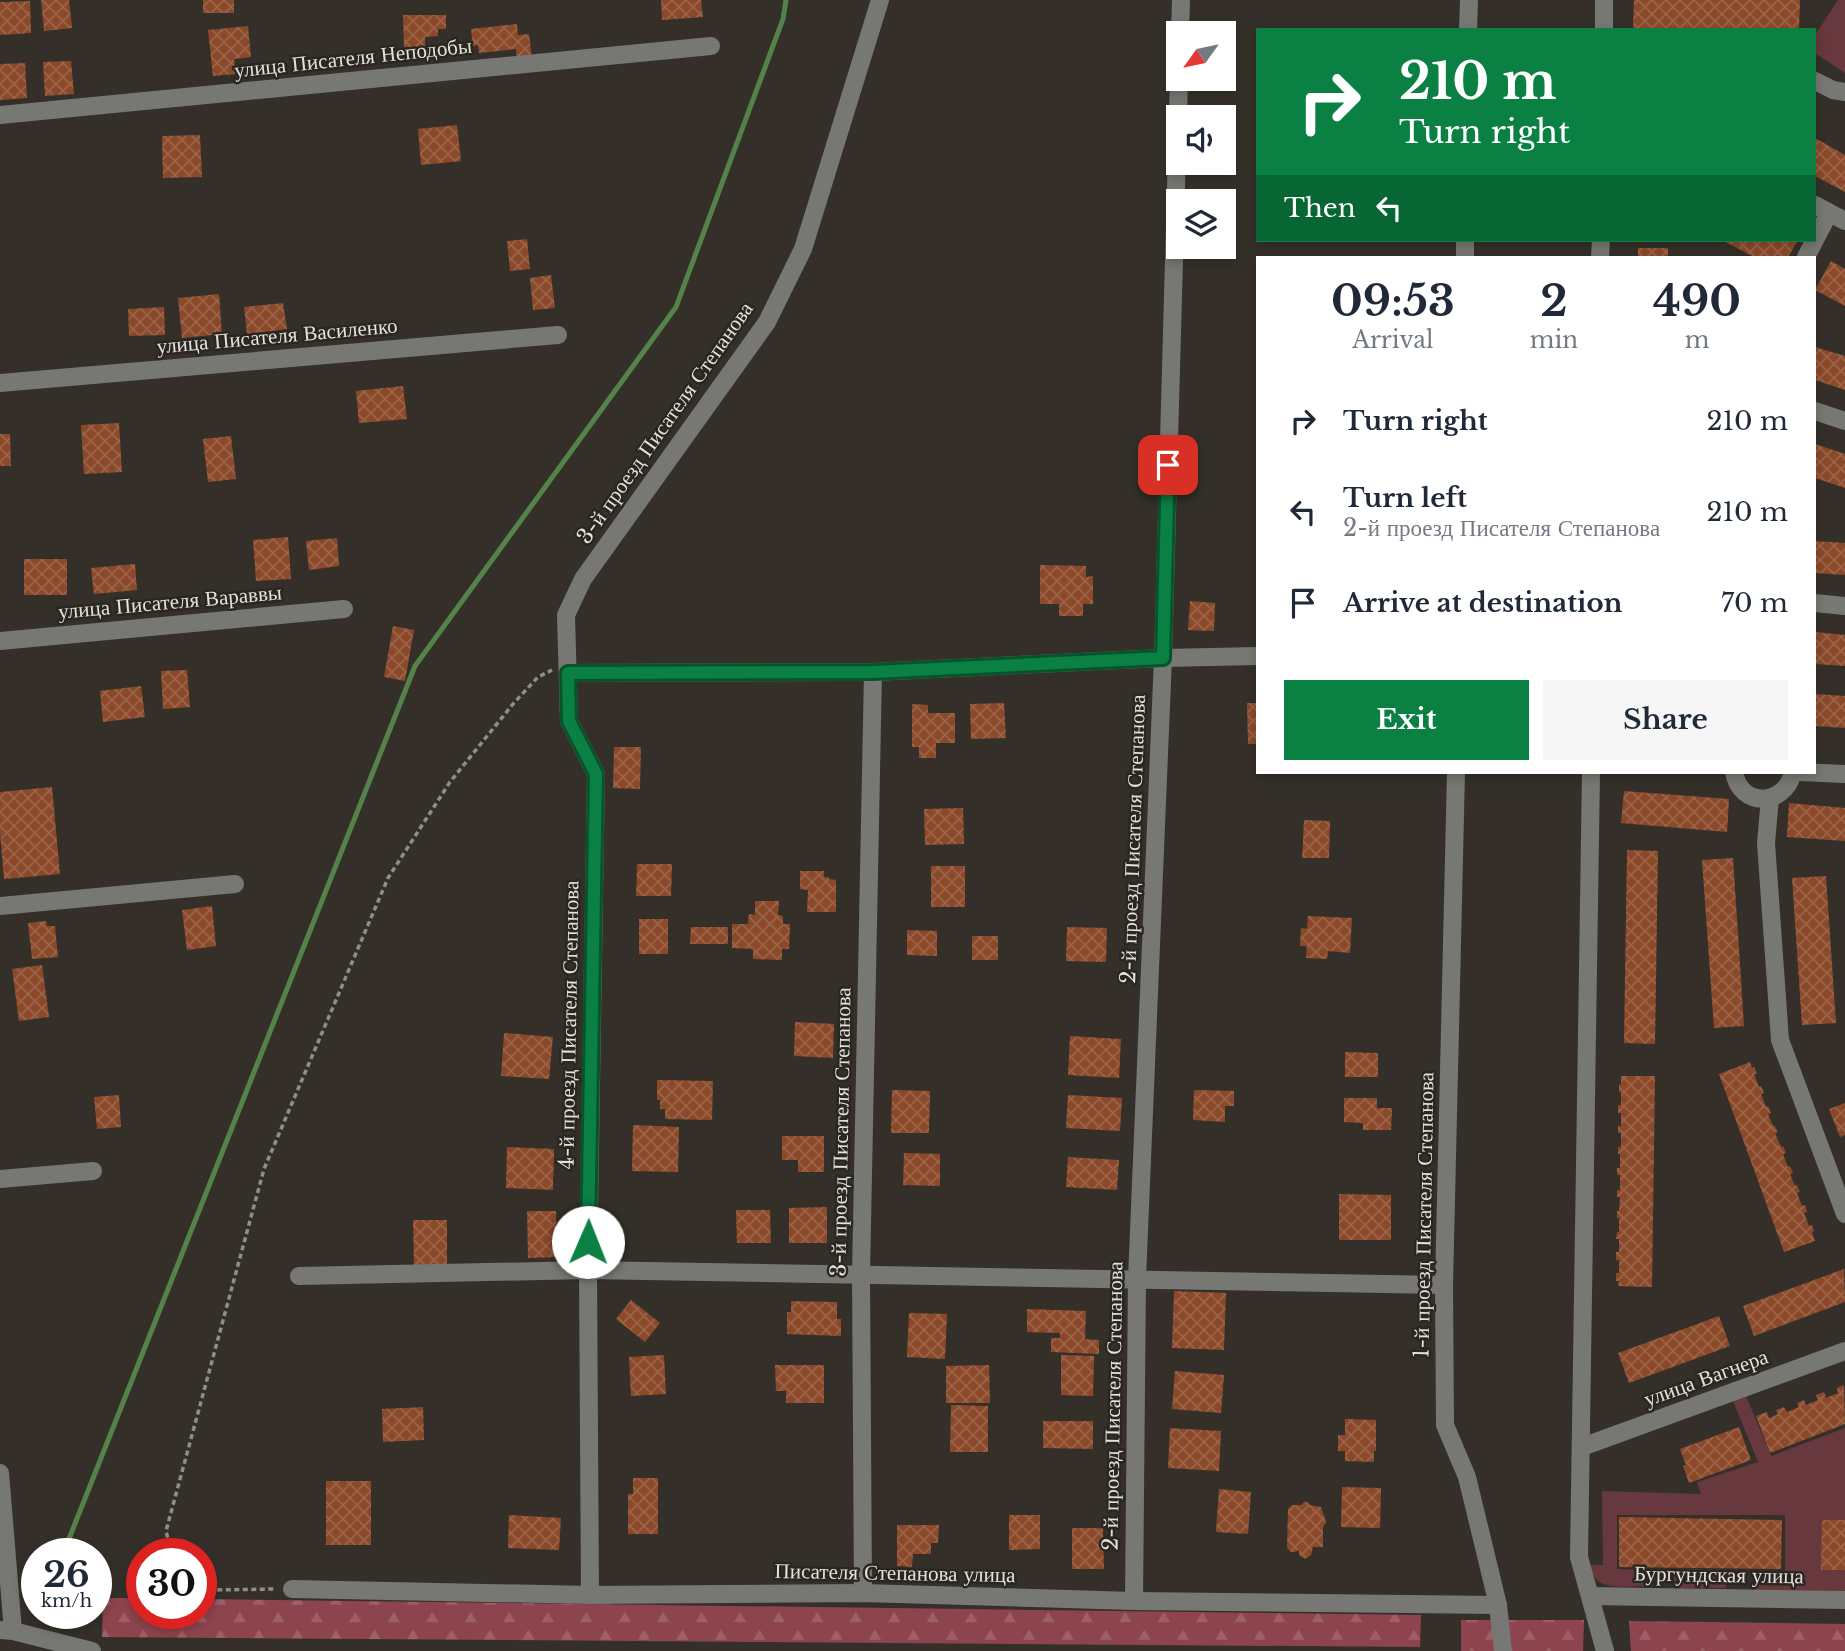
<!DOCTYPE html>
<meta charset="utf-8">
<style>
body{margin:0;font-family:"Libre Baskerville",serif;background:#f6f6f7;color:#1f2937;height:100vh;display:flex;flex-direction:column;font-size:26px;white-space:nowrap}
*{box-sizing:border-box;margin:0}
p{font-size:23px;color:#747a83}
.icon{flex:none;width:38px;height:38px;fill:none;stroke:currentColor;stroke-width:2;stroke-linecap:round;stroke-linejoin:round}
.map{position:relative;flex:1;overflow:hidden}
.panel{position:absolute;left:1256px;top:256px;width:560px;height:518px;display:flex;flex-direction:column;background:#fff;border-radius:0px;box-shadow:0 4px 10px #0003}
.panel>*{flex:none}
.banner{position:absolute;left:1256px;top:28px;width:560px;height:214px;border-radius:0px;box-shadow:0 4px 10px #0003;background:#0b8043;color:#fff;overflow:hidden}
.needle{width:46px;rotate:237deg}
.fabs{position:absolute;left:1166px;top:21px;display:grid;gap:14px}
.fabs a{display:grid;place-items:center;width:70px;height:70px;border-radius:0px;background:#fff;box-shadow:0 4px 10px #0003;font-size:35px}
.speed{position:absolute;left:21px;top:1538px;display:flex;gap:14px;font-size:35px;font-weight:700;text-align:center}
.speed>*{display:grid;place-content:center;width:91px;height:91px;border-radius:50%;background:#fff;box-shadow:0 4px 10px #0003;line-height:1}
.speed small{font-size:18px;font-weight:400}
.speed .limit{border:10px solid #d22;background:#fff;color:#111}
.pin{position:absolute;display:grid;place-items:center;width:60px;height:60px;color:#fff;margin:-30px;border-radius:14px;box-shadow:0 4px 10px #0006}
.me{position:absolute;width:77px;margin:-38px;rotate:1deg;stroke-linejoin:round;filter:drop-shadow(0 0 5px #0008)}
.turn{display:flex;align-items:center;gap:24px;height:147px;padding:0 28px;font-size:32px}
.turn .icon{width:91px;height:91px;stroke-width:2.5}
.turn b{display:block;font-size:49px;line-height:60px}
.then{display:flex;align-items:center;height:66px;padding:0 28px;background:#0003;gap:14px;font-size:26px}
.eta{display:flex;justify-content:space-evenly;align-items:center;height:119px;text-align:center}
.eta b{font-size:42px;font-weight:700;line-height:49px}
.action{display:flex;gap:14px;margin-top:auto;padding:14px 28px}
.action a{flex:1;height:80px;border-radius:0px;background:#0b8043;color:#fff;font-size:28px;font-weight:700;line-height:80px;text-align:center}
.action a+a{background:#f6f6f7;color:#1f2937}
ul{padding:0;list-style:none}
li{display:flex;align-items:center;gap:21px;height:91px;padding:0 28px}
li div{flex:1}
li b{display:block;font-size:26px}
li em{font-style:normal}
.map>svg:first-child{display:block}
.grass{fill:#67383d}
.forest{fill:url(#forest-firs)}
.lines{fill:none;stroke-linecap:round;stroke-linejoin:round}
.stream{stroke:#54834a;stroke-width:5}
.building{fill:url(#building-cross-hatch)}
.path{stroke:#918e89;stroke-width:3.5;stroke-dasharray:5 3.5;stroke-linecap:butt}
.minor{stroke:#777773;stroke-width:18}
.route-casing{stroke:#07532c;stroke-width:18}
.route{stroke:#0b8043;stroke-width:12}
.labels{text-anchor:middle;stroke-width:5;stroke-linejoin:round;paint-order:stroke}
.street-label{font-size:21px;fill:#e5e2de;stroke:#2a2620}
</style>
<div class="map">
<svg width="1845" height="1651" viewBox="0 0 1845 1651">
<defs>
<pattern id="forest-firs" width="22" height="20" patternUnits="userSpaceOnUse" patternTransform="scale(1.75)"><rect width="22" height="20" fill="#8e444e"/><path d="M5 1l3.5 6h-7zM16 11l3.5 6h-7z" fill="#9e5f67"/></pattern>
<pattern id="building-cross-hatch" width="8" height="8" patternUnits="userSpaceOnUse" patternTransform="scale(1.75)"><rect width="8" height="8" fill="#8b492a"/><path d="M0 0l8 8M0 8l8-8" fill="none" stroke="#9b6348"/></pattern>
</defs>
<rect width="100%" height="100%" fill="#343029"/>
<g class="grass">
<polygon points="1838,0 1845,0 1845,73 1815,53 1815,35"/>
<path d="M1746 1396 1771 1456 1845 1428V1591L1756 1590 1757 1573H1785V1515H1617V1569L1645 1570V1586C1622 1586 1597 1593 1588 1565H1603L1602 1491 1701 1494 1697 1482 1758 1462 1733 1401Z"/>
<polygon points="1674,1569 1726,1570 1726,1588 1674,1588"/>
</g>
<g class="forest">
<polygon points="103,1598 142,1598 142,1614 201,1614 201,1599 1421,1615 1420,1647 102,1637"/>
<polygon points="1461,1620 1584,1620 1583,1651 1461,1651"/>
<polygon points="1629,1621 1845,1624 1845,1651 1631,1651"/>
</g>
<g class="lines">
<polyline class="stream" points="63,1554 415,666 676,307 783,19 786,0"/>
</g>
<g class="building">
<polygon points="41,0 69,0 72,28 44,31"/>
<rect x="203" y="0" width="31" height="13"/>
<polygon points="661,0 701,0 703,17 662,20"/>
<polygon points="1634,0 1800,0 1799,30 1633,30"/>
<polygon points="30,1 31,33 0,35 0,2"/>
<polygon points="403,15 446,15 446,29 438,29 438,36 425,37 425,47 404,47"/>
<polygon points="517,24 518,35 529,34 532,58 517,60 516,49 479,53 478,45 473,46 471,29"/>
<polygon points="248,26 251,57 234,59 236,74 213,76 208,30"/>
<polygon points="71,61 74,94 45,96 43,62"/>
<polygon points="25,63 27,98 0,100 0,64"/>
<polygon points="457,125 461,161 421,165 418,129"/>
<polygon points="200,135 202,177 163,178 162,136"/>
<polygon points="1815,138 1845,155 1845,192 1815,176"/>
<polygon points="527,239 530,269 510,271 507,241"/>
<polygon points="1722,240 1792,240 1797,242 1788,257 1754,257"/>
<rect x="1638" y="248" width="30" height="9"/>
<polygon points="1831,261 1845,269 1845,306 1815,290"/>
<polygon points="551,275 555,308 533,310 530,278"/>
<polygon points="219,294 222,334 182,338 178,298"/>
<polygon points="283,303 287,329 247,334 244,307"/>
<polygon points="164,307 165,335 129,336 128,309"/>
<polygon points="1815,347 1845,356 1845,390 1815,380"/>
<polygon points="403,386 407,419 359,423 356,391"/>
<polygon points="119,423 122,472 84,474 81,425"/>
<polygon points="0,434 10,434 11,466 0,466"/>
<polygon points="231,436 236,479 208,482 203,439"/>
<polygon points="1815,444 1845,454 1845,488 1815,478"/>
<polygon points="288,537 291,579 256,581 253,540"/>
<polygon points="337,538 339,566 309,570 306,541"/>
<polygon points="1815,541 1845,543 1845,575 1815,573"/>
<rect x="24" y="559" width="43" height="36"/>
<polygon points="135,564 137,590 94,594 91,568"/>
<polygon points="1040,565 1086,566 1086,577 1093,576 1093,604 1083,604 1083,616 1059,616 1059,604 1040,604"/>
<polygon points="1190,601 1215,603 1214,631 1188,630"/>
<polygon points="393,626 414,630 405,681 384,677"/>
<polygon points="1815,632 1845,635 1845,666 1815,664"/>
<polygon points="187,670 190,707 163,709 161,671"/>
<polygon points="141,686 145,717 103,722 100,691"/>
<polygon points="1815,694 1845,696 1845,728 1815,726"/>
<polygon points="1004,703 1006,738 971,739 970,704"/>
<polygon points="1247,703 1258,703 1258,744 1248,744"/>
<polygon points="912,704 928,705 928,713 955,713 955,743 936,743 936,758 919,758 919,747 912,747"/>
<polygon points="614,747 641,747 640,789 613,788"/>
<polygon points="52,787 60,874 4,879 0,833 0,792"/>
<polygon points="1624,791 1729,799 1727,832 1621,823"/>
<polygon points="1789,803 1845,808 1845,841 1787,837"/>
<polygon points="963,808 964,844 925,845 924,809"/>
<polygon points="1304,820 1330,821 1329,858 1302,858"/>
<polygon points="1627,850 1658,851 1655,1044 1624,1043"/>
<polygon points="1733,858 1744,1026 1714,1028 1702,860"/>
<polygon points="637,864 672,864 671,896 636,896"/>
<rect x="931" y="866" width="34" height="41"/>
<polygon points="800,871 824,871 824,877 829,877 829,879 836,880 836,912 807,912 808,890 800,889"/>
<polygon points="1826,876 1836,1023 1802,1025 1792,878"/>
<polygon points="755,901 779,901 778,915 783,916 783,924 790,924 789,949 782,949 782,960 753,959 753,949 732,948 732,924 748,924 749,914 755,915"/>
<polygon points="212,906 216,946 187,950 182,910"/>
<polygon points="1308,916 1352,918 1350,953 1328,951 1327,959 1306,958 1307,946 1300,946 1301,928 1307,929"/>
<rect x="639" y="919" width="29" height="35"/>
<polygon points="46,921 47,926 55,926 58,957 32,959 28,923"/>
<polygon points="691,927 728,927 728,944 690,944"/>
<polygon points="1067,927 1107,928 1106,962 1066,961"/>
<polygon points="907,930 937,931 937,956 907,955"/>
<rect x="972" y="936" width="26" height="24"/>
<polygon points="42,965 49,1017 19,1021 12,969"/>
<polygon points="795,1022 834,1024 833,1058 794,1056"/>
<polygon points="504,1033 553,1037 549,1079 501,1076"/>
<polygon points="1070,1036 1121,1039 1119,1078 1068,1075"/>
<polygon points="1345,1052 1378,1053 1378,1077 1345,1077"/>
<polygon points="1750,1062 1752,1068 1754,1067 1757,1074 1754,1074 1759,1087 1761,1086 1764,1093 1761,1094 1766,1107 1768,1106 1771,1113 1768,1114 1773,1126 1775,1126 1778,1132 1775,1133 1781,1147 1783,1146 1786,1153 1783,1154 1788,1167 1790,1166 1793,1173 1790,1174 1795,1186 1797,1185 1800,1192 1797,1193 1802,1206 1805,1205 1807,1212 1804,1213 1809,1226 1812,1225 1814,1231 1812,1232 1815,1241 1784,1252 1719,1074"/>
<polygon points="1621,1076 1655,1076 1652,1287 1618,1286 1619,1281 1616,1281 1616,1273 1619,1273 1619,1260 1616,1260 1616,1252 1619,1252 1619,1239 1616,1239 1617,1232 1619,1232 1619,1218 1617,1218 1617,1211 1619,1211 1620,1197 1617,1197 1617,1190 1620,1190 1620,1175 1617,1175 1617,1168 1620,1168 1620,1154 1618,1154 1618,1147 1621,1147 1621,1133 1618,1133 1618,1126 1621,1126 1621,1113 1618,1113 1618,1105 1621,1105 1621,1092 1619,1092 1619,1084 1621,1085"/>
<polygon points="657,1080 713,1081 712,1120 665,1119 665,1109 660,1109 660,1100 657,1100"/>
<polygon points="892,1090 930,1091 929,1133 891,1133"/>
<polygon points="1194,1090 1234,1091 1234,1106 1225,1106 1225,1122 1193,1120"/>
<polygon points="119,1095 121,1127 97,1129 94,1097"/>
<polygon points="1068,1095 1122,1098 1120,1131 1066,1128"/>
<polygon points="1344,1098 1377,1098 1377,1108 1392,1108 1391,1130 1363,1130 1363,1123 1344,1122"/>
<polygon points="1845,1103 1845,1135 1840,1137 1829,1109"/>
<polygon points="633,1125 679,1127 678,1172 632,1171"/>
<polygon points="782,1136 824,1136 824,1172 798,1172 798,1160 782,1160"/>
<polygon points="507,1147 554,1149 553,1190 506,1188"/>
<polygon points="904,1153 940,1154 940,1186 903,1185"/>
<polygon points="1068,1157 1119,1160 1117,1190 1066,1187"/>
<polygon points="1339,1194 1391,1195 1391,1240 1339,1240"/>
<polygon points="827,1207 827,1243 789,1243 789,1208"/>
<polygon points="736,1210 770,1210 771,1243 737,1243"/>
<polygon points="527,1211 556,1211 557,1257 528,1258"/>
<polygon points="413,1220 447,1220 447,1265 414,1266"/>
<polygon points="1844,1269 1845,1302 1754,1336 1743,1306"/>
<polygon points="1174,1291 1226,1293 1224,1350 1172,1348"/>
<polygon points="631,1300 660,1323 645,1342 616,1319"/>
<polygon points="791,1301 837,1302 837,1319 841,1319 841,1336 787,1334 787,1312 791,1312"/>
<polygon points="1027,1309 1086,1311 1085,1339 1099,1340 1099,1354 1051,1352 1051,1338 1060,1338 1060,1333 1027,1332"/>
<polygon points="909,1313 947,1314 945,1359 907,1357"/>
<polygon points="1719,1316 1730,1346 1629,1383 1618,1353"/>
<polygon points="664,1355 666,1394 631,1396 629,1357"/>
<polygon points="1061,1355 1094,1356 1093,1396 1061,1395"/>
<polygon points="775,1365 824,1365 824,1403 786,1403 786,1391 776,1391"/>
<polygon points="989,1365 990,1403 946,1403 946,1366"/>
<polygon points="1175,1371 1224,1375 1221,1413 1172,1409"/>
<polygon points="1844,1385 1845,1424 1770,1453 1756,1416 1767,1412 1769,1418 1778,1414 1776,1410 1784,1407 1787,1412 1799,1407 1797,1403 1804,1400 1806,1405 1818,1400 1816,1395 1824,1392 1826,1398 1838,1393 1837,1388"/>
<polygon points="951,1405 988,1406 988,1452 950,1452"/>
<polygon points="423,1407 424,1440 383,1442 382,1409"/>
<polygon points="1345,1419 1376,1420 1376,1451 1374,1451 1374,1462 1345,1461 1345,1451 1338,1451 1338,1435 1345,1435"/>
<polygon points="1043,1421 1093,1421 1093,1449 1043,1448"/>
<polygon points="1739,1427 1751,1460 1689,1483 1683,1466 1686,1465 1680,1449"/>
<polygon points="1170,1428 1221,1431 1219,1471 1168,1468"/>
<polygon points="633,1478 658,1478 658,1534 628,1534 628,1494 633,1494"/>
<rect x="326" y="1481" width="45" height="64"/>
<polygon points="1342,1487 1381,1488 1380,1528 1341,1527"/>
<polygon points="1219,1489 1251,1492 1248,1534 1216,1532"/>
<polygon points="1304,1502 1307,1502 1310,1505 1321,1507 1326,1522 1323,1528 1323,1547 1313,1547 1311,1555 1305,1559 1299,1555 1299,1550 1295,1552 1291,1552 1287,1548 1288,1509 1292,1505 1301,1505"/>
<polygon points="509,1515 561,1518 559,1550 508,1548"/>
<polygon points="1009,1515 1040,1515 1040,1549 1009,1550"/>
<polygon points="1619,1517 1782,1520 1781,1569 1619,1567"/>
<polygon points="1822,1520 1845,1520 1845,1570 1821,1570"/>
<polygon points="897,1525 939,1525 938,1543 931,1543 931,1554 913,1554 912,1567 897,1566"/>
<polygon points="1072,1528 1103,1528 1104,1569 1072,1569"/>
</g>
<g class="lines">
<g class="path">
<polyline points="172,1554 166,1531 264,1169 388,878 450,782 513,704 538,677 552,670"/>
<polyline points="201,1586 212,1590 276,1589"/>
</g>
<g class="minor">
<polyline points="1468,30 1469,0"/>
<polyline points="1604,30 1604,0"/>
<polyline points="1180,33 1181,0"/>
<polyline points="1815,81 1833,90 1845,92"/>
<polyline points="0,115 711,46"/>
<polyline points="1815,205 1845,221"/>
<polyline points="1465,257 1465,240"/>
<polyline points="1600,257 1601,240"/>
<polyline points="1806,257 1829,213"/>
<polyline points="0,383 558,335"/>
<polyline points="1815,411 1845,421"/>
<polyline points="1815,603 1845,606"/>
<polyline points="0,641 344,609"/>
<polyline points="568,673 873,672 1163,658 1258,656"/>
<polyline points="1456,772 1444,1285 1445,1425 1467,1477 1498,1605 1503,1651"/>
<polyline points="1591,772 1579,1557 1605,1651"/>
<path d="M1734 772C1740 808 1785 807 1793 772"/>
<polyline points="1800,772 1845,774"/>
<polyline points="1770,798 1766,843 1780,1040 1845,1214"/>
<polyline points="0,906 235,884"/>
<polyline points="0,1179 93,1171"/>
<polyline points="299,1276 588,1270 1444,1285"/>
<polyline points="1582,1447 1845,1351"/>
<polyline points="0,1473 13,1631"/>
<polyline points="292,1589 590,1595 863,1593 1134,1601 1498,1605"/>
<polyline points="863,1593 861,1274 873,672"/>
<polyline points="590,1595 588,1270 596,774 569,721 566,615 583,579 767,322 803,249 880,0"/>
<polyline points="1591,1596 1845,1600"/>
<polyline points="1134,1601 1137,1279 1163,658 1179,79"/>
<polyline points="0,1630 13,1631 92,1651"/>
</g>
</g>
<g class="lines">
<g class="route-casing">
<polyline id="route" points="588,1242 596,774 569,721 568,673 873,672 1163,658 1168,465"/>
</g>
<use href="#route" class="route"/>
</g>
<g class="labels">
<g class="street-label">
<text transform="translate(353 58) rotate(-6)" y="7">улица Писателя Неподобы</text>
<text transform="translate(277 336) rotate(-5)" y="7">улица Писателя Василенко</text>
<text transform="translate(665 423) rotate(-55)" y="7">3-й проезд Писателя Степанова</text>
<text transform="translate(170 602) rotate(-5)" y="7">улица Писателя Вараввы</text>
<text transform="translate(1133 839) rotate(-88)" y="7">2-й проезд Писателя Степанова</text>
<text transform="translate(569 1025) rotate(-89)" y="7">4-й проезд Писателя Степанова</text>
<text transform="translate(841 1132) rotate(-89)" y="7">3-й проезд Писателя Степанова</text>
<text transform="translate(1424 1215) rotate(-89)" y="7">1-й проезд Писателя Степанова</text>
<text transform="translate(1706 1378) rotate(-20)" y="7">улица Вагнера</text>
<text transform="translate(1113 1406) rotate(-89)" y="7">2-й проезд Писателя Степанова</text>
<text transform="translate(895 1573) rotate(1)" y="7">Писателя Степанова улица</text>
<text transform="translate(1719 1575) rotate(1)" y="7">Бургундская улица</text>
</g>
</g>
</svg>
<div class="fabs">
<a><svg class="needle" viewBox="-14 -14 28 28"><path d="M0-13l5 13h-10z" fill="#e53935"/><path d="M0 13l5-13h-10z" fill="#747a83"/></svg></a>
<a><svg class="icon" aria-label="sound" viewBox="0 0 24 24"><path d="M4 9h4l5-4v14l-5-4H4zM17 9q2 3 0 6"/></svg></a>
<a><svg class="icon" aria-label="layers" viewBox="0 0 24 24"><path d="M12 4l9 5-9 5-9-5zM3 14l9 5 9-5"/></svg></a>
</div>
<div class="speed"><div>26<small>km/h</small></div><div class="limit">30</div></div>
<div class="pin" style="left:1168px;top:465px;background:#d93025"><svg class="icon" aria-label="arrive" viewBox="0 0 24 24"><path d="M6 21V4h12l-3 4 3 4H6"/></svg></div>
<svg class="me" style="left:588px;top:1242px" viewBox="-20 -20 40 40"><circle r="19" fill="#fff"/><path d="M0-13L10 11 0 6-10 11z" fill="#0b8043"/></svg>
<div class="banner">
<div class="turn"><svg class="icon" aria-label="right" viewBox="0 0 24 24"><path d="M7 20v-9h11M14 6l5 5-5 5"/></svg><div><b>210 m</b>Turn right</div></div>
<div class="then">Then<svg class="icon" aria-label="left" viewBox="0 0 24 24"><path d="M17 20v-9H6M10 6l-5 5 5 5"/></svg></div>
</div>
<section class="panel">
<div class="eta">
<div><b>09:53</b><p>Arrival</p></div>
<div><b>2</b><p>min</p></div>
<div><b>490</b><p>m</p></div>
</div>
<ul>
<li><svg class="icon" aria-label="right" viewBox="0 0 24 24"><path d="M7 20v-9h11M14 6l5 5-5 5"/></svg><div><b>Turn right</b></div><em>210 m</em></li>
<li><svg class="icon" aria-label="left" viewBox="0 0 24 24"><path d="M17 20v-9H6M10 6l-5 5 5 5"/></svg><div><b>Turn left</b><p>2-й проезд Писателя Степанова</p></div><em>210 m</em></li>
<li><svg class="icon" aria-label="arrive" viewBox="0 0 24 24"><path d="M6 21V4h12l-3 4 3 4H6"/></svg><div><b>Arrive at destination</b></div><em>70 m</em></li>
</ul>
<div class="action"><a>Exit</a><a>Share</a></div>
</section>
</div>
